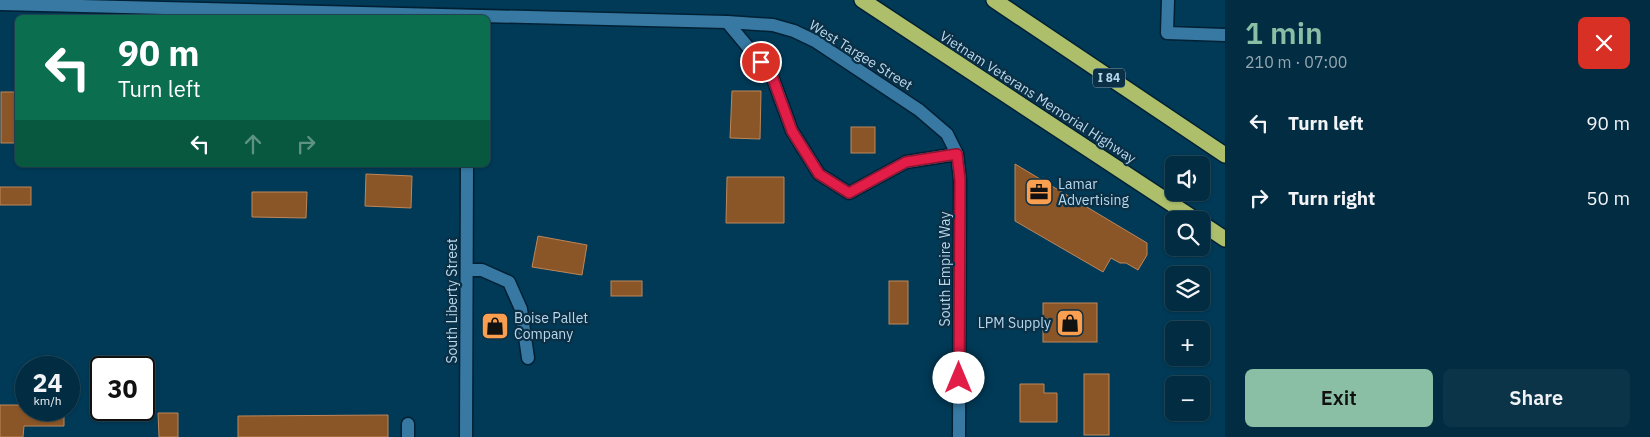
<!DOCTYPE html>
<meta charset="utf-8">
<style>
body{margin:0;font-family:"IBM Plex Sans",sans-serif;background:#0b3448;color:#f1f3f6;height:100vh;display:flex;flex-direction:column;font-size:19px;white-space:nowrap}
*{box-sizing:border-box;margin:0}
p{font-size:16px;color:#96a7b1}
.icon{flex:none;width:28px;height:28px;fill:none;stroke:currentColor;stroke-width:2;stroke-linecap:round;stroke-linejoin:round}
.map{position:relative;flex:1;overflow:hidden}
.side{display:flex;flex-direction:column;background:#012c41;width:425px}
.side>*{flex:none}
.banner{position:absolute;left:15px;top:15px;width:475px;height:152px;border-radius:8px;box-shadow:0 1px 4px #0004,0 0 0 1px #23485a;background:#0b6e4f;color:#fff;overflow:hidden}
.controls{position:absolute;left:1165px;top:156px;display:grid;gap:10px}
.controls a{display:grid;place-items:center;width:45px;height:45px;border-radius:8px;background:#012c41;box-shadow:0 1px 4px #0004,0 0 0 1px #23485a;font-size:25px}
.speed{position:absolute;left:15px;top:356px;display:flex;gap:10px;font-size:25px;font-weight:700;text-align:center}
.speed>*{display:grid;place-content:center;width:65px;height:65px;border-radius:50%;background:#012c41;box-shadow:0 1px 4px #0004,0 0 0 1px #23485a;line-height:1}
.speed small{font-size:12px;font-weight:400}
.speed .limit{border:2px solid #111;border-radius:8px;background:#fff;color:#111}
.pin{position:absolute;display:grid;place-items:center;width:42px;height:42px;color:#fff;margin:-21px;border:2px solid #fff;border-radius:50%;box-shadow:0 1px 5px #0007}
.me{position:absolute;width:55px;margin:-28px;rotate:0deg;stroke-linejoin:round;filter:drop-shadow(0 0 4px #0008)}
.turn{display:flex;align-items:center;gap:18px;height:105px;padding:0 20px;font-size:22px}
.turn .icon{width:65px;height:65px;stroke-width:2.5}
.turn b{display:block;font-size:35px;line-height:42px}
.lanes{display:flex;align-items:center;height:48px;padding:0 20px;background:#0003;justify-content:center;gap:25px;direction:ltr}
.lanes .off{opacity:.35}
.round{display:grid;place-items:center;flex:none;width:52px;height:52px;border-radius:8px;background:#0b3448}
.headline{display:flex;align-items:center;justify-content:space-between;height:85px;padding:0 20px}
h1{font-size:30px;font-weight:600;line-height:38px;color:#8abfa5}
.button{display:flex;gap:10px;margin-top:auto;padding:10px 20px}
.button a{flex:1;height:58px;border-radius:8px;background:#8abfa5;color:#111;font-size:20px;font-weight:600;line-height:58px;text-align:center}
.button a+a{background:#0b3448;color:#f1f3f6}
ul{padding:0;list-style:none}
li{display:flex;align-items:center;gap:15px;height:75px;padding:0 20px}
li div{flex:1}
li b{display:block;font-size:19px}
li em{font-style:normal}
main{display:flex;flex:1;min-height:0}
.map>svg:first-child{display:block}
.building{fill:#8a5628;stroke:#be8659}
.lines{fill:none;stroke-linecap:round;stroke-linejoin:round}
.minor-casing{stroke:#002034;stroke-width:15}
.highway-casing{stroke:#002034;stroke-width:18}
.minor{stroke:#3779a2;stroke-width:12}
.highway{stroke:#adbf6b;stroke-width:15}
.route-casing{stroke:#92132f;stroke-width:12}
.route{stroke:#e11d48;stroke-width:9}
.labels{text-anchor:middle;stroke-width:4.5;stroke-linejoin:round;paint-order:stroke}
.shield{fill:#0b2f44;stroke:#84a5bb;stroke-width:1}
.shield-label{font-size:12px;font-weight:bold;fill:#b8d8ee}
.street-label{font-size:14px;fill:#b8d8ee;stroke:#0b2f44}
.poi-label{font-size:14px;fill:#b8d8ee;stroke:#0b2f44;text-anchor:start}
</style>
<main>
<div class="map">
<svg width="1225" height="437" viewBox="0 0 1225 437">
<rect width="100%" height="100%" fill="#013a57"/>
<g class="building">
<polygon points="732,91 761,91 760,139 730,138"/>
<rect x="1" y="92" width="17" height="51"/>
<rect x="851" y="127" width="24" height="26"/>
<polygon points="1015,164 1147,243 1147,255 1138,270 1126,263 1120,263 1111,258 1103,272 1015,221"/>
<polygon points="366,174 412,176 411,208 365,206"/>
<polygon points="727,177 784,177 784,223 726,223"/>
<rect x="0" y="187" width="31" height="18"/>
<polygon points="252,192 307,192 306,218 252,217"/>
<polygon points="538,236 587,245 582,275 532,267"/>
<rect x="611" y="281" width="31" height="15"/>
<rect x="889" y="281" width="19" height="43"/>
<rect x="1043" y="303" width="54" height="39"/>
<rect x="1084" y="374" width="25" height="61"/>
<polygon points="1020,384 1044,384 1044,393 1057,393 1057,422 1020,422"/>
<polygon points="0,405 23,405 23,410 64,410 64,426 24,426 23,437 0,437"/>
<polygon points="158,413 178,413 178,437 159,437"/>
<polygon points="388,415 388,437 238,437 238,416"/>
</g>
<g class="lines">
<g class="minor-casing">
<g id="minor">
<polyline points="1168,0 1167,33 1225,35"/>
<polyline points="0,4 727,22 773,25 794,31 815,41 919,110 947,134 957,154 960,180 959,437"/>
<polyline points="727,22 772,76 792,131 819,174 849,193 906,162 957,154"/>
<polyline points="467,270 482,270 509,282 521,309 528,358"/>
<polyline points="408,437 408,424"/>
<polyline points="466,437 467,165"/>
</g>
</g>
<g class="highway-casing">
<g id="highway">
<polyline points="862,0 1196,220"/>
<polyline points="994,0 1225,155"/>
<polyline points="1201,223 1225,239"/>
</g>
</g>
<use href="#minor" class="minor"/>
<use href="#highway" class="highway"/>
</g>
<g class="lines">
<g class="route-casing">
<polyline id="route" points="761,62 772,76 792,131 819,174 849,193 906,162 957,154 960,180 959,378"/>
</g>
<use href="#route" class="route"/>
</g>
<defs>
<g id="office-square" transform="scale(1.4375)"><rect x="-9" y="-9" width="18" height="18" rx="4" fill="#fa9f50" stroke="#0b2f44"/><path d="M-6-3h4V-5.5h4V-3h4V5H-6ZM-1-4.5V-3h2v-1.5ZM-6 0V1H6V0Z" fill="#111"/></g>
<g id="shop-square" transform="scale(1.4375)"><rect x="-9" y="-9" width="18" height="18" rx="4" fill="#fa9f50" stroke="#0b2f44"/><path d="M-5-2.5h2.3a2.7 3.5 0 0 1 5.4 0H5L5.5 6h-11ZM-1.5-2.5h3a1.5 2.3 0 0 0-3 0Z" fill="#111"/></g>
</defs>
<g fill-rule="evenodd">
<use href="#office-square" x="1039" y="192"/>
<use href="#shop-square" x="1070" y="323"/>
<use href="#shop-square" x="495" y="326"/>
</g>
<g class="labels">
<rect class="shield" x="1093" y="68.5" width="32" height="19" rx="4"/>
<g class="shield-label">
<text x="1109" y="82">I 84</text>
</g>
<g class="street-label">
<text transform="translate(861 55) rotate(32)" y="5">West Targee Street</text>
<text transform="translate(1038 97) rotate(33)" y="5">Vietnam Veterans Memorial Highway</text>
<text transform="translate(945 269) rotate(-90)" y="5">South Empire Way</text>
<text transform="translate(452 301) rotate(-90)" y="5">South Liberty Street</text>
</g>
<g class="poi-label">
<text x="1058" y="189">Lamar<tspan x="1058" dy="16">Advertising</tspan></text>
<text x="514" y="323">Boise Pallet<tspan x="514" dy="16">Company</tspan></text>
<text x="1051" y="328" text-anchor="end">LPM Supply</text>
</g>
</g>
</svg>
<div class="controls">
<a><svg class="icon" aria-label="sound" viewBox="0 0 24 24"><path d="M4 9h4l5-4v14l-5-4H4zM17 9q2 3 0 6"/></svg></a>
<a><svg class="icon" aria-label="search" viewBox="0 0 24 24"><circle cx="10" cy="10" r="6"/><path d="M15 15l6 6"/></svg></a>
<a><svg class="icon" aria-label="layers" viewBox="0 0 24 24"><path d="M12 4l9 5-9 5-9-5zM3 14l9 5 9-5"/></svg></a>
<a>+</a>
<a>−</a>
</div>
<div class="speed"><div>24<small>km/h</small></div><div class="limit">30</div></div>
<div class="pin" style="left:761px;top:62px;background:#d93025"><svg class="icon" aria-label="arrive" viewBox="0 0 24 24"><path d="M6 21V4h12l-3 4 3 4H6"/></svg></div>
<svg class="me" style="left:959px;top:378px" viewBox="-20 -20 40 40"><circle r="19" fill="#fff"/><path d="M0-13L10 11 0 6-10 11z" fill="#e11d48"/></svg>
<div class="banner">
<div class="turn"><svg class="icon" aria-label="left" viewBox="0 0 24 24"><path d="M17 20v-9H6M10 6l-5 5 5 5"/></svg><div><b>90 m</b>Turn left</div></div>
<div class="lanes"><svg class="icon" aria-label="left" viewBox="0 0 24 24"><path d="M17 20v-9H6M10 6l-5 5 5 5"/></svg><svg class="icon off" aria-label="ahead" viewBox="0 0 24 24"><path d="M12 20V5M6 11l6-6 6 6"/></svg><svg class="icon off" aria-label="right" viewBox="0 0 24 24"><path d="M7 20v-9h11M14 6l5 5-5 5"/></svg></div>
</div>
</div>
<section class="side">
<div class="headline"><div><h1>1 min</h1><p>210 m · 07:00</p></div><a class="round" style="background:#d93025;color:#fff"><svg class="icon" aria-label="close" viewBox="0 0 24 24"><path d="M6 6l12 12M18 6L6 18"/></svg></a></div>
<ul>
<li><svg class="icon" aria-label="left" viewBox="0 0 24 24"><path d="M17 20v-9H6M10 6l-5 5 5 5"/></svg><div><b>Turn left</b></div><em>90 m</em></li>
<li><svg class="icon" aria-label="right" viewBox="0 0 24 24"><path d="M7 20v-9h11M14 6l5 5-5 5"/></svg><div><b>Turn right</b></div><em>50 m</em></li>
</ul>
<div class="button"><a>Exit</a><a>Share</a></div>
</section>
</main>
